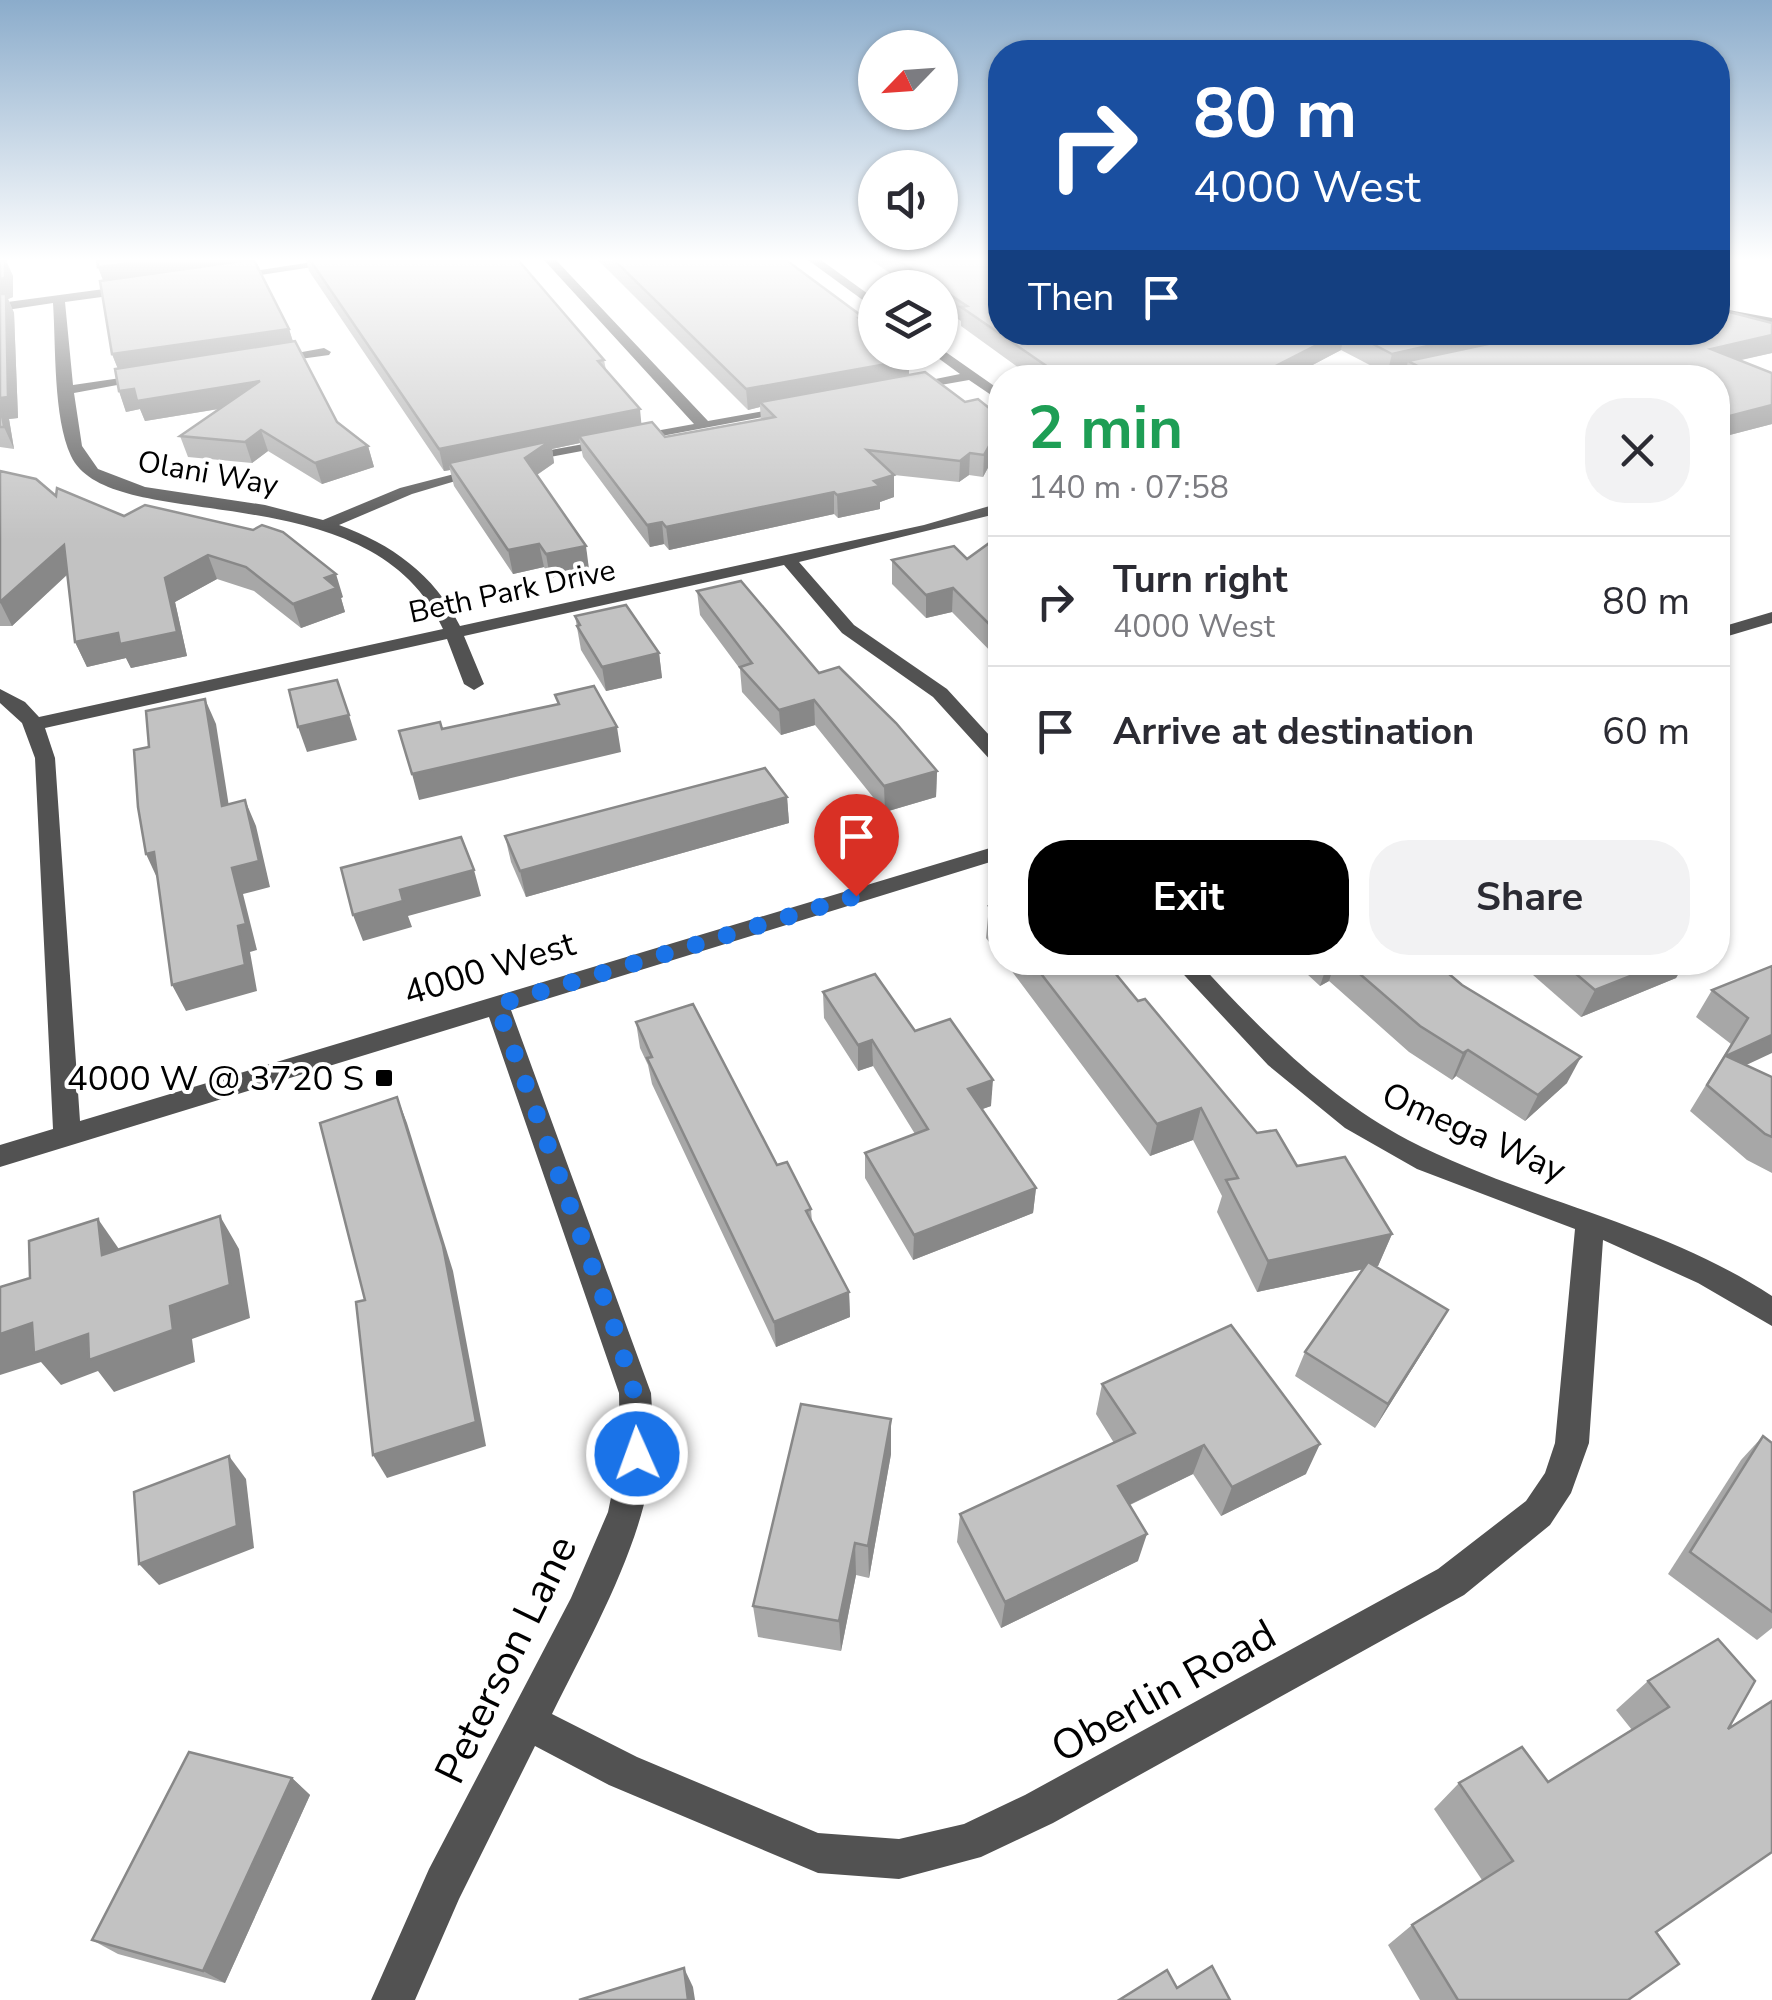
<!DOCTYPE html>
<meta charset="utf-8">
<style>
body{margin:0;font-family:"Nunito Sans",sans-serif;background:#f2f2f3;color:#2b2b33;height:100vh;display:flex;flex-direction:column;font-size:38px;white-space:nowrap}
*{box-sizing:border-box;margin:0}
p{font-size:32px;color:#7c7c81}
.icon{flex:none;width:55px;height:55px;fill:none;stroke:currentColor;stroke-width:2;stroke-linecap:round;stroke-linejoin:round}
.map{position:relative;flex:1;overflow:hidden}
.drawer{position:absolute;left:988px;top:365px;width:742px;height:610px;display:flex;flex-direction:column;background:#fff;border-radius:40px;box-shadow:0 2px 8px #0004}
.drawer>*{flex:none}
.top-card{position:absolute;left:988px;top:40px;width:742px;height:305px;border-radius:40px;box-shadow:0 2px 8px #0004;background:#1a4fa0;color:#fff;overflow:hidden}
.needle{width:65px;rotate:245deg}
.fabs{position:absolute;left:858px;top:30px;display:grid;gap:20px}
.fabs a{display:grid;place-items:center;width:100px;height:100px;border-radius:50%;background:#fff;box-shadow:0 2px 8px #0004;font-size:50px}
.pin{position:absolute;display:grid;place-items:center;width:85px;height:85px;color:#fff;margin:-102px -42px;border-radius:50% 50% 50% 0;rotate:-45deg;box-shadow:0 0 10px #0007}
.pin .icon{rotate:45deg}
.me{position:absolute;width:110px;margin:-55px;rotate:358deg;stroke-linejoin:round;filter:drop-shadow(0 0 8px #0008)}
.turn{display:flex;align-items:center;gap:35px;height:210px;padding:0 40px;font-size:45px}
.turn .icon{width:130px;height:130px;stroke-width:2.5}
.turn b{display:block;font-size:70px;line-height:85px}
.then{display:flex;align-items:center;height:95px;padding:0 40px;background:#0003;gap:20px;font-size:38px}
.round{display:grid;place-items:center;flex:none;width:105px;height:105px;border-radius:40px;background:#f2f2f3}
.head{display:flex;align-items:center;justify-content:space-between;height:170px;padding:0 40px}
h1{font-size:60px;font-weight:700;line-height:75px;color:#1e9e55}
.action{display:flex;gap:20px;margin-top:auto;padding:20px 40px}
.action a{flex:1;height:115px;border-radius:40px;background:#000;color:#fff;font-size:40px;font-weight:700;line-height:115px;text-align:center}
.action a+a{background:#f2f2f3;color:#2b2b33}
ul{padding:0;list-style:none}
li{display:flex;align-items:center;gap:30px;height:130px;padding:0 40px;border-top:2px solid #e1e1e2}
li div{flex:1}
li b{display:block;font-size:38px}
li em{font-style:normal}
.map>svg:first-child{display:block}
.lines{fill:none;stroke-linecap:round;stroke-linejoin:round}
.minor{fill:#525252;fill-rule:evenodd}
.wall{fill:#a7a7a7}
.shaded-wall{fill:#888}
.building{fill:#c2c2c2;stroke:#888;stroke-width:2.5}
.route{stroke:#1a73e8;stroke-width:18;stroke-dasharray:0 32.4}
.poi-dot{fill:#000;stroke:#fff;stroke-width:4}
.labels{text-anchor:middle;stroke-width:8;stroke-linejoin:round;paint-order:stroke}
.far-street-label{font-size:30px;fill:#000;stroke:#fff}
.street-label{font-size:35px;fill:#000;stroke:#fff}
.poi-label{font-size:35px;fill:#000;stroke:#fff;text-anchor:end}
.near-street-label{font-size:42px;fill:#000;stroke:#fff}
</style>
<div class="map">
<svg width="1772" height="2000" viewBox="0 0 1772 2000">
<rect width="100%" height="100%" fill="#fff"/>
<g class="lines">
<g class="minor">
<polygon points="325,260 358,260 228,280 222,276"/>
<polygon points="544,260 556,260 708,421 793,406 800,410 518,463 518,457 523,455 694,424"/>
<polygon points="808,260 821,260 875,299 875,309"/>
<path d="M134 285 138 292 65 302 73 385 148 374 155 378 74 393 82 446 98 469 145 487 265 505 323 520 400 488 489 465V471L412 494 339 525C391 544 434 574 460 626L924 525 1000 503V513L799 562 854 625 947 689 1000 747V765L993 763 933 697 842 633 784 565 464 636 484 684 474 690 464 684 447 639 45 728 55 758 80 1121 1000 845V859L511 1010 651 1393C652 1413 655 1435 653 1455 645 1542 590 1637 552 1714L637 1757 818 1833 899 1839 964 1824 1025 1795 1438 1569 1526 1501 1545 1473 1555 1443 1575 1229 1417 1169 1345 1128 1268 1065 1172 962H1198C1260 1029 1326 1097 1408 1140 1526 1201 1659 1222 1772 1296V1326L1698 1283 1603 1240 1589 1443 1571 1493 1550 1525 1464 1595 1053 1823 981 1857 899 1879 818 1873 609 1785 535 1746 459 1899 415 2000H371L429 1869 571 1598 608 1512 620 1454 619 1393 489 1017 0 1167V1145L53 1129 35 758 22 723 0 703V689L25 702 39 717 443 629C371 468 110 539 71 456 53 417 56 346 53 303L0 311V303Z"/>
<polygon points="1718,308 1772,318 1772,326 1718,316"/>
<polygon points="324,348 331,352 329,355 271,363 264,359"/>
<polygon points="940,348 1000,390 1000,401 969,380 901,392 901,386 960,374 934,355"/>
<polygon points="1437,364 1444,368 1442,371 1412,378 1386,378"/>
<polygon points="1772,612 1772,623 1718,639 1718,628"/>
</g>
</g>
<g class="wall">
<polygon points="0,260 6,260 13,276 13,297 8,299 14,313 18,418 9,419 14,449 0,447"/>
<polygon points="306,260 518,260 604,360 606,370 642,424 665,437 761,420 760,407 748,410 598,260 786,260 863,317 863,321 909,375 998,449 983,477 969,475 959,482 894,475 894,497 880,502 880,509 838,518 834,514 669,550 664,544 650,547 583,457 580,443 552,449 554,463 537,475 589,569 550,578 544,567 513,574 454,486 450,470 444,471 309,271"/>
<polygon points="871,260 1000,260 1000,332 1646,333 1772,323 1772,353 1739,360 1772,424 1718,438 1718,378 1404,378 1406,370 1387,374 1341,350 1288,378 1033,378 961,326 961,321 940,307 940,288 911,288"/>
<polygon points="98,267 289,329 293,342 337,422 368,446 374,467 322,484 268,451 252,463 188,457 180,436 219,409 145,421 140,409 126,412 119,391 118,369 112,354 103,280"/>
<polygon points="0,471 56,496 124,516 343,597 341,598 345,612 301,628 254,591 217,579 175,602 187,656 131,668 126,658 87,667 75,642 67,575 12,626 0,626"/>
<polygon points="1000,537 1000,661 952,612 926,618 892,584 892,560 967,559"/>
<polygon points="697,591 819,673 937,771 936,797 885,812 815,725 781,735 742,692 740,669 700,615"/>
<polygon points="575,616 659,653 662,678 606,691 581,650"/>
<polygon points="787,797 789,823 526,897 511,862 505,836"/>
<polygon points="1000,902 1000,956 986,938 989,906"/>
<polygon points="1005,962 1106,962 1138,1001 1257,1133 1297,1166 1392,1234 1378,1266 1375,1266 1434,1334 1375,1428 1295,1376 1305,1352 1364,1269 1257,1292 1217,1212 1222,1196 1193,1140 1150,1156"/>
<polygon points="1294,962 1435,962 1567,1083 1525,1121 1456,1076 1452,1080 1409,1052 1329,981 1320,986"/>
<polygon points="1538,962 1685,962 1676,978 1581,1017 1533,975"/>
<polygon points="1772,966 1746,1065 1772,1077 1772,1173 1747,1160 1690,1111 1731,1044 1696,1017 1712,990"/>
<polygon points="823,992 915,1031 991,1106 982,1109 1036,1188 1033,1213 913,1260 865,1178 865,1153 915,1134 873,1066 858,1071 824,1018"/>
<polygon points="636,1022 777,1165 811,1209 812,1222 849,1292 850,1317 776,1347 652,1084 648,1065 640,1048"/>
<polygon points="1102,1384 1306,1474 1221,1516 1193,1474 1130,1505 1138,1561 1001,1628 957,1542 960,1514 1114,1443 1096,1414"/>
<polygon points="891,1419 891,1454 869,1578 856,1575 841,1651 758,1637 753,1606"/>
<polygon points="1763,1436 1772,1443 1772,1628 1757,1640 1668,1574 1741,1460"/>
<polygon points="1648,1681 1728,1729 1656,1932 1628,2000 1420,2000 1388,1945 1412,1925 1482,1880 1434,1809 1459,1783 1548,1782 1632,1730 1616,1710"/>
<polygon points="292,1778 310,1795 225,1983 118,1954 92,1940"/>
</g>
<g class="shaded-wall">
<polygon points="5,260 13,276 13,297 8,299 14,313 18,418 9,419 14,449 4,427 0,398 0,279"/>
<polygon points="153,260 252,260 105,285 98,267"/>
<polygon points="289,329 295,348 120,374 112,354"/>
<polygon points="1342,332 1345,332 1341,350 1288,378 1252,378"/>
<polygon points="1490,332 1570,332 1408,361 1406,370 1387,374 1392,354"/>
<polygon points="1772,335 1772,353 1702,369 1711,349"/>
<polygon points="909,360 909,380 760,402 760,407 748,410 746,389"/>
<polygon points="260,381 266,401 145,421 140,409 126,412 119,391 134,389"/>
<polygon points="1772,405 1772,424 1718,438 1718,419"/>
<polygon points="640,409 642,430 579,436 580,443 552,449 554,463 529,480 525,458 449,463 450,470 444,471 439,449"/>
<polygon points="999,428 998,449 983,477 984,455"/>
<polygon points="261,430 268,451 252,463 245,442"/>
<polygon points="368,446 374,467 322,484 315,463"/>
<polygon points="970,453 969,475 959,482 960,461"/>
<polygon points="894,475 894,497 880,502 880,509 838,518 837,495"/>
<polygon points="834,492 834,514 669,550 666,527"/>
<polygon points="662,522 664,544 650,547 647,525"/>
<polygon points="539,544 544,567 513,574 508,550"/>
<polygon points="64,545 74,568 12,626 0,602"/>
<polygon points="586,546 589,569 550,578 546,554"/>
<polygon points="208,555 217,579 175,602 187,656 131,668 126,658 87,667 75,642 165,578"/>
<polygon points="336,574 343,597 341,598 345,612 301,628 293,604 325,578"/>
<polygon points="953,588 952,612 926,618 926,595"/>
<polygon points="659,653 662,678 606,691 602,667"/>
<polygon points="205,699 216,724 233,832 222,806"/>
<polygon points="814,700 815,725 781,735 779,710"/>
<polygon points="349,715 357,740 307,752 298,727"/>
<polygon points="617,727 621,752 419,800 412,774"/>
<polygon points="937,771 936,797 885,812 884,786"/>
<polygon points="787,797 789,823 526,897 520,871"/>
<polygon points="245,800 256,826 270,887 243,894 257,950 250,952 257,991 186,1011 172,985 238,926 232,868"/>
<polygon points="154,852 158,880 146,854"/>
<polygon points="474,870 481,896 408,916 412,927 363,941 353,915 400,890"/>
<polygon points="1328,962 1335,962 1329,981 1320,986"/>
<polygon points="1666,962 1685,962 1676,978 1581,1017 1595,990"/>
<polygon points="1772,1035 1772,1053 1710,1082 1726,1056"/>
<polygon points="872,1040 873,1066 858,1071 858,1045"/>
<polygon points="1468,1050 1456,1076 1452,1080 1463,1053"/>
<polygon points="1581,1057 1567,1083 1525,1121 1538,1095"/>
<polygon points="993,1080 991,1106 966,1115 968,1089"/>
<polygon points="397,1097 407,1123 453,1271 486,1446 387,1478 373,1455"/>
<polygon points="1201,1108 1193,1140 1150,1156 1157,1124"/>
<polygon points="1036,1188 1033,1213 913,1260 914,1235"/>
<polygon points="220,1216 239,1249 250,1318 192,1339 195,1362 114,1392 98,1371 61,1385 41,1362 0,1375 0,1334 32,1323 170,1306"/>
<polygon points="98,1219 121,1252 102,1255"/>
<polygon points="1392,1234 1378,1266 1257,1292 1268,1261"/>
<polygon points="849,1292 850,1317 776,1347 774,1322"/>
<polygon points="1448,1310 1434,1334 1375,1428 1388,1404"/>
<polygon points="891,1419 891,1454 869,1578 868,1546"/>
<polygon points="1320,1444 1306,1474 1221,1516 1232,1487"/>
<polygon points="1204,1445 1193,1474 1110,1514 1118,1486"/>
<polygon points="229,1456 246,1479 254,1548 159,1585 139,1564"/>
<polygon points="1147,1534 1138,1561 1001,1628 1005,1602"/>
<polygon points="855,1543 856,1575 841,1651 839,1621"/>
<polygon points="292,1778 310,1795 225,1983 203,1971"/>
<polygon points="684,1968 693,1987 695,2000 688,2000"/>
</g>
<g class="building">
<polygon points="0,260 5,260 5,278 0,279"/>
<polygon points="97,260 153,260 98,267"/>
<polygon points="249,260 254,260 289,329 112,354 100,281"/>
<polygon points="310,260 518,260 604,360 598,361 640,409 439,449"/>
<polygon points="614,260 786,260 863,317 859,318 875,330 875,352 900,352 909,360 746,389"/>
<polygon points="898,260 1000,260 1000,332 1342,332 1252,378 1064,378 961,307 967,306"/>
<polygon points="0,294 6,294 8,397 0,398"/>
<polygon points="1718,309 1772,323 1772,335 1711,349 1772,373 1772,405 1718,419 1718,378 1441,378 1408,361 1545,332 1718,332"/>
<polygon points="1350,332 1490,332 1392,354"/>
<polygon points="295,341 337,422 368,446 315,463 261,430 245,442 180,436 260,381 137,401 134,389 119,391 115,369"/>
<polygon points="925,372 965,402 978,399 999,416 999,428 984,455 970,453 960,461 867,450 894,475 874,481 880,486 837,495 834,492 666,527 662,522 647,525 579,436 652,422 665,437 775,417 760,402"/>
<polygon points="0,400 4,427 0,427"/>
<polygon points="550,441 525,458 586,546 546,554 539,544 508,550 449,463"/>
<polygon points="0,471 36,479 56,496 57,488 124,516 145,505 253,530 262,525 283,532 336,574 325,578 337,588 293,604 246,567 208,555 165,578 177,632 120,644 118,633 75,642 64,545 0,602"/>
<polygon points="999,536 1000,635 953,588 926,595 892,560 954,546 967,559"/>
<polygon points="741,581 819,673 839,667 896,723 937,771 884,786 814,700 779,710 740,667 752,663 697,591"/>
<polygon points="626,605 659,653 602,667 577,626 580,625 575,616"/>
<polygon points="337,680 349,715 298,727 289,690"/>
<polygon points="594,686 617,727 412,774 399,731 440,722 442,729 559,704 555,695"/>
<polygon points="205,699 222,806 245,800 259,861 232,868 246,924 238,926 245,965 172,985 154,852 146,854 138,807 134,750 149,747 146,711"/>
<polygon points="765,768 787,797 520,871 505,836"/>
<polygon points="461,837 474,870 400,890 403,901 353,915 341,868"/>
<polygon points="1000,902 1000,921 989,906"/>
<polygon points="1032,962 1106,962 1138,1001 1145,999 1257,1133 1276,1130 1297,1166 1345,1157 1392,1234 1268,1261 1226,1180 1238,1178 1201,1108 1157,1124"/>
<polygon points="1346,962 1435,962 1462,985 1581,1057 1538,1095 1468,1050 1463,1053 1420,1026"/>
<polygon points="1562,962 1666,962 1595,990"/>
<polygon points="1772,966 1772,1035 1726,1056 1772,1077 1772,1137 1765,1134 1707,1085 1748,1018 1712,990"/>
<polygon points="875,974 915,1031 950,1019 993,1080 968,1089 1036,1188 914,1235 865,1153 928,1129 872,1040 858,1045 823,992"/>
<polygon points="693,1004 777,1165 787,1162 811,1209 806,1211 849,1292 774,1322 647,1058 652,1057 636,1022"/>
<polygon points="397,1097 443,1246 476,1422 373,1455 356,1302 365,1300 320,1123"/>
<polygon points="220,1216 230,1285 170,1306 173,1330 89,1360 88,1334 34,1353 32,1323 0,1334 0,1287 30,1278 29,1241 98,1219 102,1255"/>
<polygon points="1368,1262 1448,1310 1388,1404 1305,1352"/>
<polygon points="1231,1325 1320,1444 1232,1487 1204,1445 1118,1486 1147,1534 1005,1602 960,1514 1135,1433 1102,1384"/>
<polygon points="801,1404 891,1419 868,1546 855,1543 839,1621 753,1606"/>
<polygon points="1763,1436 1772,1443 1772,1612 1690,1552"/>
<polygon points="229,1456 237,1526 139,1564 134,1492"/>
<polygon points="1718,1639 1755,1681 1728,1729 1772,1701 1772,1852 1656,1932 1679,1964 1628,2000 1458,2000 1412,1925 1513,1861 1459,1783 1522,1747 1548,1782 1669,1707 1648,1681"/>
<polygon points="189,1752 292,1778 203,1971 92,1940"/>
<polygon points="1212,1966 1230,2000 1119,2000 1167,1970 1177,1988"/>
<polygon points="684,1968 688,2000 579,2000"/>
</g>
<linearGradient id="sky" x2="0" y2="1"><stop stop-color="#8baccb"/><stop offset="0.48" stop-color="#fff"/><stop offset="1" stop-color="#fff" stop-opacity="0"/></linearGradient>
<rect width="1772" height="540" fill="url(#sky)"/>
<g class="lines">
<polyline class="route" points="637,1454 634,1392 617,1335 497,1005 856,896"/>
</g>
<rect class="poi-dot" x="374" y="1068" width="20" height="20" rx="5"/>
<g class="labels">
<g class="far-street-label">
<text transform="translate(208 473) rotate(10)" y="10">Olani Way</text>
<text transform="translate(512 591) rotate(-12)" y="10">Beth Park Drive</text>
</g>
<g class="street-label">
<text transform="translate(489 968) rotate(-17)" y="12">4000 West</text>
<text transform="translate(1474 1132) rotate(24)" y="12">Omega Way</text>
</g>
<g class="poi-label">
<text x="364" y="1090">4000 W @ 3720 S</text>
</g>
<g class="near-street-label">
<text transform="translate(505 1659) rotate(-64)" y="15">Peterson Lane</text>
<text transform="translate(1163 1690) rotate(-29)" y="15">Oberlin Road</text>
</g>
</g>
</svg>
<div class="fabs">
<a><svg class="needle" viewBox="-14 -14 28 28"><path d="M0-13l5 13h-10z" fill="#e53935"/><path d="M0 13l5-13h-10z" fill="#7c7c81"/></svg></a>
<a><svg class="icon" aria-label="sound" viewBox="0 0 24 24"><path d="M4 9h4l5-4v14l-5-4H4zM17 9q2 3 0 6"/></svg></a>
<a><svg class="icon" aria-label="layers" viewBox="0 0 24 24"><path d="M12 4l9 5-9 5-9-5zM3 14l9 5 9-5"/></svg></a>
</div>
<div class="pin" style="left:856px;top:896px;background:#d93025"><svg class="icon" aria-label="arrive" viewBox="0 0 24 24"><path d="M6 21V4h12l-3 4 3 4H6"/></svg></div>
<svg class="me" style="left:637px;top:1454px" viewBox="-20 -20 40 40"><circle r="17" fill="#1a73e8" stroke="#fff" stroke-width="3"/><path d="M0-11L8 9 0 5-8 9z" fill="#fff"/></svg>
<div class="top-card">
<div class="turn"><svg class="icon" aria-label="right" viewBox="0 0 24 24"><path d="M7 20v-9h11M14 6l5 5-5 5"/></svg><div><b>80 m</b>4000 West</div></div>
<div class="then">Then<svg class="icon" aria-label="arrive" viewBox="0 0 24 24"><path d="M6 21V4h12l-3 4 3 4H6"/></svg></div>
</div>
<section class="drawer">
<div class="head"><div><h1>2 min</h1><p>140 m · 07:58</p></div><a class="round"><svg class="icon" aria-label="close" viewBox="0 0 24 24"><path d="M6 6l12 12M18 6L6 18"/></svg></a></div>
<ul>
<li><svg class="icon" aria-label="right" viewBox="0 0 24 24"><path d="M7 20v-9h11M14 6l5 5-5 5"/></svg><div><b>Turn right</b><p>4000 West</p></div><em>80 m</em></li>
<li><svg class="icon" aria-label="arrive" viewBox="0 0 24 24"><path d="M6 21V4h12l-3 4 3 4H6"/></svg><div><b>Arrive at destination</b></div><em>60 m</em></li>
</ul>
<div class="action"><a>Exit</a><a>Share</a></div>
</section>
</div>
